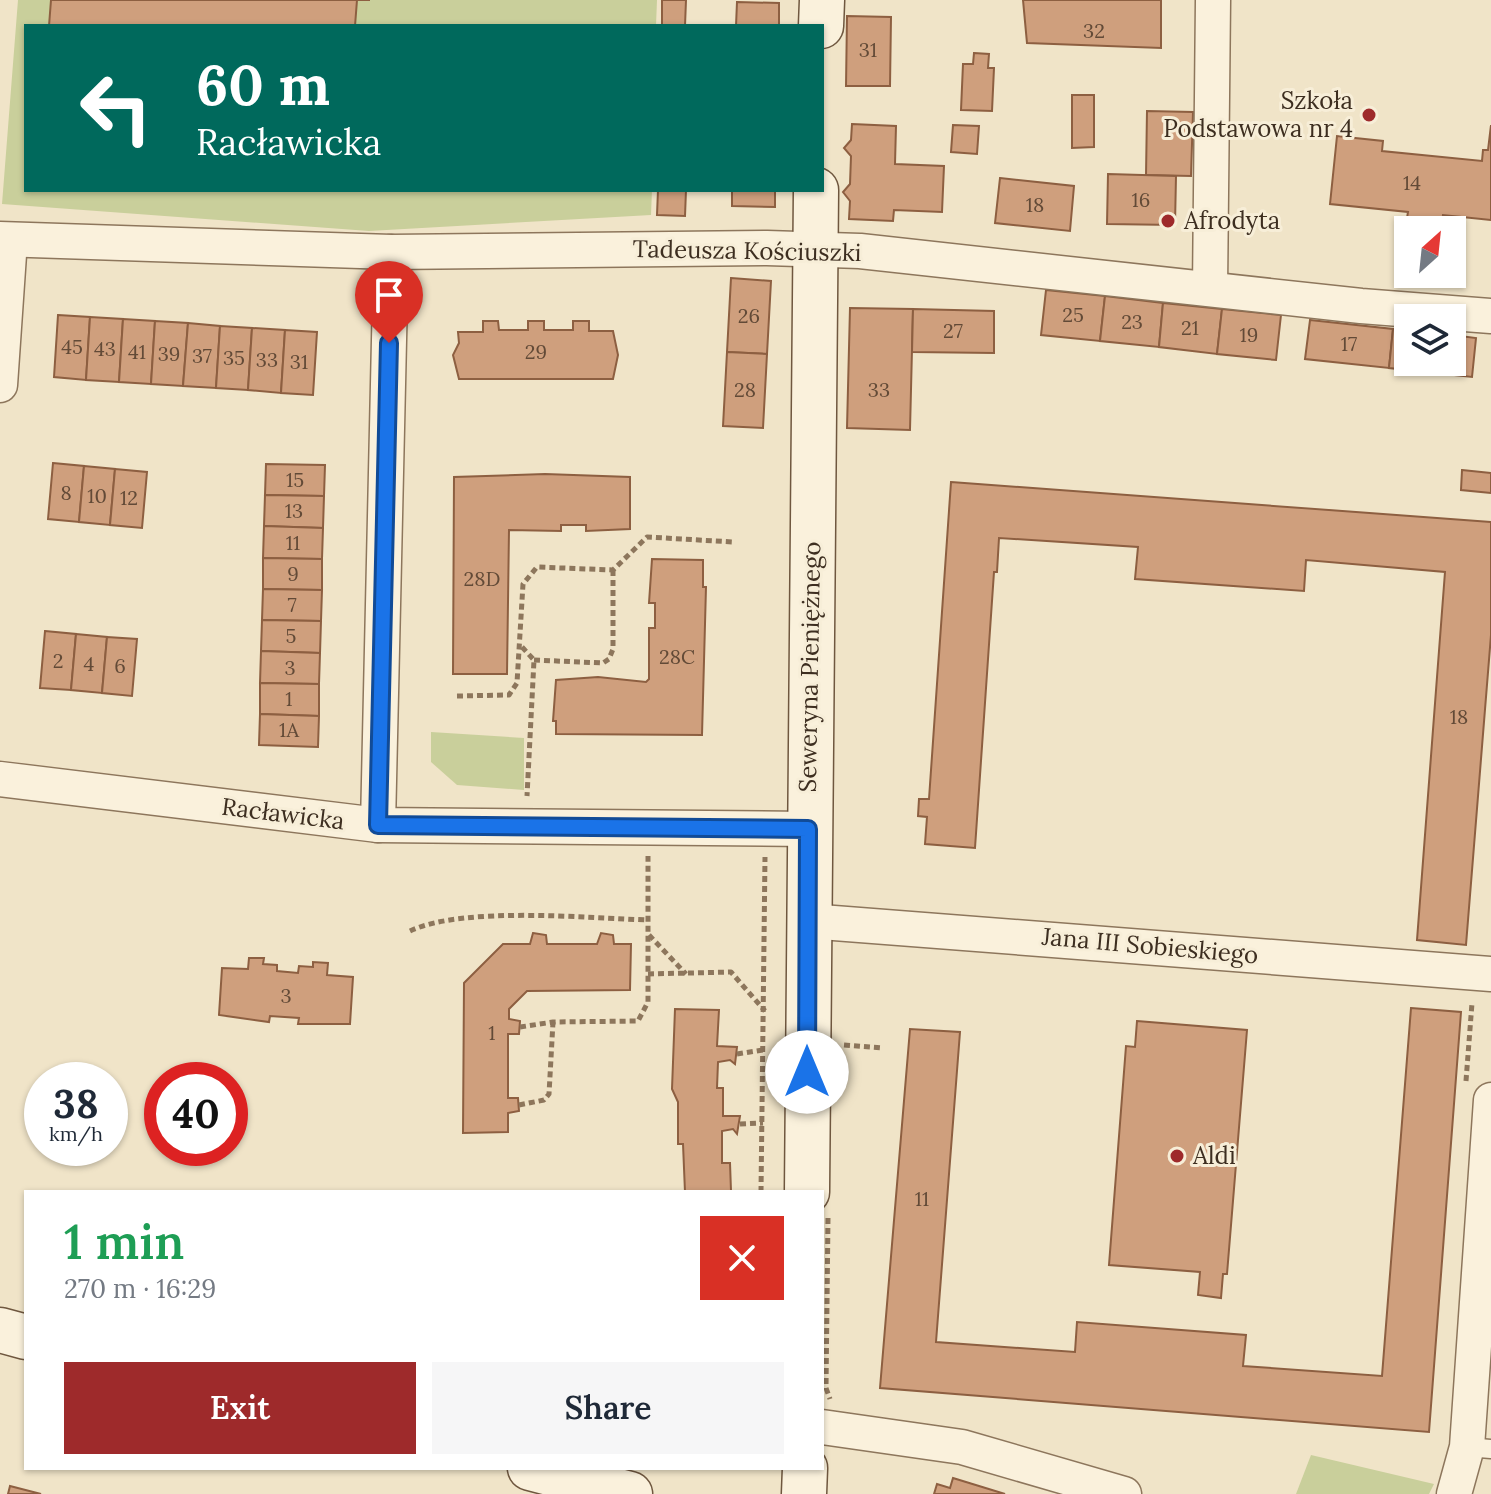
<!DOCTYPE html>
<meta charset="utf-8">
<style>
body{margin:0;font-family:Lora,serif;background:#f6f6f7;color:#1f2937;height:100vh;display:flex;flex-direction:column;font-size:30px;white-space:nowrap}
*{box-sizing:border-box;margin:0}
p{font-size:26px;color:#747a83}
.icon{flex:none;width:44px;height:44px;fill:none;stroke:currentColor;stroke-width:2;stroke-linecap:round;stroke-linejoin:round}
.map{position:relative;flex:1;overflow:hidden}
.panel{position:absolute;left:24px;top:1190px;width:800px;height:280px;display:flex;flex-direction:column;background:#fff;border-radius:0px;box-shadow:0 2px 6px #0004}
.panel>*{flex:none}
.banner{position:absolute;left:24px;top:24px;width:800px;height:168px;border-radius:0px;box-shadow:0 2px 6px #0004;background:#00695c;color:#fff;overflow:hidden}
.needle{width:52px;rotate:27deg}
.controls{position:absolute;left:1394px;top:216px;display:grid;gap:16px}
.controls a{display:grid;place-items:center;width:72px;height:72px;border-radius:0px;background:#fff;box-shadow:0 2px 6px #0004;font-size:40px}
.speed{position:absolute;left:24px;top:1062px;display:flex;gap:16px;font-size:40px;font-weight:700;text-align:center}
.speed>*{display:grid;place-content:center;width:104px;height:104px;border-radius:50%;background:#fff;box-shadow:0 2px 6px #0004;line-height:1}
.speed small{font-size:20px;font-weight:400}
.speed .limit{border:12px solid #d22;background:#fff;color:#111}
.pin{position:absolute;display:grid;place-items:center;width:68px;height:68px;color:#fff;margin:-82px -34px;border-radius:50% 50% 50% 0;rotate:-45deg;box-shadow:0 0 8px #0007}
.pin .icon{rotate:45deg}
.me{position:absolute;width:88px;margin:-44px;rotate:0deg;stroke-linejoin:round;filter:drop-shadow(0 0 6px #0008)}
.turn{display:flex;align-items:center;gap:28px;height:168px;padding:0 40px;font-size:36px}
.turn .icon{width:104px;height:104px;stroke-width:2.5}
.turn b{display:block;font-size:56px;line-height:68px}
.round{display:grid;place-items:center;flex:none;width:84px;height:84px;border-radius:0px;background:#f6f6f7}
.headline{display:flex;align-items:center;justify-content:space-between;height:136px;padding:0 40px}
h1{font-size:48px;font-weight:600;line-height:60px;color:#1e9e55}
.button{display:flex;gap:16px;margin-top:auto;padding:16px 40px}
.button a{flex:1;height:92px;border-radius:0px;background:#9e2a2b;color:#fff;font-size:32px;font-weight:600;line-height:92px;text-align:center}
.button a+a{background:#f6f6f7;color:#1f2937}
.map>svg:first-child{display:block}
.green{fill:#c9cf9b}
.building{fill:#cf9f7d;stroke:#8d5f41;stroke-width:2}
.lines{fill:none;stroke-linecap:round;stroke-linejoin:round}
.lane-casing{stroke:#8d765c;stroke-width:21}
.street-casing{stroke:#8d765c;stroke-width:37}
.secondary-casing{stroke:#6f573f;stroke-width:47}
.path{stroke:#8d765c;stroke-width:5;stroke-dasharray:6 4;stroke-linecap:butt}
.lane{stroke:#faf1dc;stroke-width:18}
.street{stroke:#faf1dc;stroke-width:34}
.secondary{stroke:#faf1dc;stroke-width:44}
.route-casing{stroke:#114b97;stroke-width:20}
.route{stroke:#1a73e8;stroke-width:14}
.poi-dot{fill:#9e2a2b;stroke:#f7eed8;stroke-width:3}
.labels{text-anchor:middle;stroke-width:6;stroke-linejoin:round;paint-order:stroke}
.number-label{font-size:20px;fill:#624a37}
.poi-label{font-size:24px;fill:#3d2e20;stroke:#f7eed8;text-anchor:start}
.street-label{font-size:24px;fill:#3d2e20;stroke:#f7eed8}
</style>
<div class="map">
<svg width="1491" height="1494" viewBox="0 0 1491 1494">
<rect width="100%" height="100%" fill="#f0e4c8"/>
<g class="green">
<polygon points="18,0 657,0 656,26 26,26 26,190 652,190 651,215 369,231 2,204"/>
<polygon points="431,732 524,738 524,790 457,785 431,762"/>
<polygon points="1311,1455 1434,1484 1429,1494 1296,1494"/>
</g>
<g class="building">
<polygon points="51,0 370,0 357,0 355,26 49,26"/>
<polygon points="662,0 686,0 685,26 662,26"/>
<polygon points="1023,0 1161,0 1161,48 1027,43"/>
<polygon points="737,2 779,3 779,26 736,26"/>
<polygon points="847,16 891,17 890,86 846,86"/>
<polygon points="974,53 989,54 988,68 994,68 992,111 961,110 963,64 973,64"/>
<polygon points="1072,95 1094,95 1094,147 1072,148"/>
<polygon points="1147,111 1193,112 1191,176 1146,175"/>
<polygon points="852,124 896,126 895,164 944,166 942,212 894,210 893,221 849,219 850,201 843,192 850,184 851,156 844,148 851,140"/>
<polygon points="953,125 979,126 977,154 951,152"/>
<polygon points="1491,125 1491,220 1443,215 1442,222 1407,218 1408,212 1330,204 1337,136 1383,141 1382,151 1482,161 1483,150 1488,150"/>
<polygon points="1108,174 1176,176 1175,225 1107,224"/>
<polygon points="1000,178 1074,186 1070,231 995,223"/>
<polygon points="658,190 686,190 685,216 657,215"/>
<polygon points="732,190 775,190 775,207 732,206"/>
<polygon points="731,278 771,281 767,354 727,352"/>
<polygon points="1046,290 1105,296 1100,341 1041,335"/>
<polygon points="1105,296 1163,303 1159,347 1100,341"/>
<polygon points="1163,303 1222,309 1217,354 1159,347"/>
<polygon points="850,308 913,309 910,430 847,428"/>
<polygon points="913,309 994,311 994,353 912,352"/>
<polygon points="1222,309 1281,315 1276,360 1217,354"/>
<polygon points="58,315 90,317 86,380 54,377"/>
<polygon points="90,317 123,319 119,382 86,380"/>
<polygon points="123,319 155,321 151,384 119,382"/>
<polygon points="1310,320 1393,329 1389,368 1305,359"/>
<polygon points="155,321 188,323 183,386 151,384"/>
<polygon points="483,321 498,321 499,330 528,330 528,321 544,321 544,330 573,330 573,321 589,321 589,331 613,331 618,355 613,379 459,379 453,355 459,343 458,332 483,332"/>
<polygon points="188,323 220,326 216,388 183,386"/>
<polygon points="220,326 252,328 248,390 216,388"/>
<polygon points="252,328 285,330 281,393 248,390"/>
<polygon points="1393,329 1408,330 1408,362 1452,362 1452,335 1476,338 1472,377 1389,368"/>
<polygon points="285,330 317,332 313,395 281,393"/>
<polygon points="727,352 767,354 763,428 723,426"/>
<polygon points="53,463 84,466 79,522 48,519"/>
<polygon points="266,464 325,465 324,496 265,495"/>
<polygon points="84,466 115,469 110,525 79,522"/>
<polygon points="115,469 147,472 142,528 110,525"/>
<polygon points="1462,470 1491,473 1491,493 1461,490"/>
<polygon points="545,474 630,477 630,529 586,531 586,525 561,525 561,531 509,530 507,674 453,674 454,477"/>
<polygon points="951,482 1491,522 1491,635 1466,945 1417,940 1445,572 1306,560 1304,591 1135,579 1138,547 999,538 997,572 994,572 975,848 925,844 927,817 918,816 919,799 929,799"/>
<polygon points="265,495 324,496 323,528 264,526"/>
<polygon points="264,526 323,528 322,559 263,558"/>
<polygon points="263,558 322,559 322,590 263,589"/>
<polygon points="652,559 703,560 703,587 706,587 702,735 556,734 556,721 553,721 556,680 598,677 646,682 649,679 649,628 655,628 655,603 649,603"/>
<polygon points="263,589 322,590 321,621 262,620"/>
<polygon points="262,620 321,621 320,653 261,651"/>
<polygon points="45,631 76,634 71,690 40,688"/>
<polygon points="76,634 107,637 102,693 71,690"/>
<polygon points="107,637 137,639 132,696 102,693"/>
<polygon points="261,651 320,653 319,684 260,683"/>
<polygon points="260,683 319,684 319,716 260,714"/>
<polygon points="260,714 319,716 318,747 259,745"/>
<polygon points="533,933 546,935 547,944 597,944 601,933 613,935 614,944 631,944 630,990 527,991 509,1009 509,1019 520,1021 519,1034 508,1034 508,1098 518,1098 519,1111 508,1113 508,1132 463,1133 464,983 503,944 530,944"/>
<polygon points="249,958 264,958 263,964 277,965 277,971 298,973 299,966 313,967 313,962 328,963 327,975 353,977 350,1024 298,1024 299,1018 270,1016 269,1022 219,1015 222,968 248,969"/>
<polygon points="1411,1008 1461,1012 1429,1432 880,1388 910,1029 960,1032 936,1342 1075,1352 1077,1322 1246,1335 1243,1366 1382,1376"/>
<polygon points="675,1009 719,1010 717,1046 737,1047 735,1064 730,1060 718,1062 717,1088 723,1088 723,1116 740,1116 737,1134 733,1129 722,1131 722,1163 730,1163 731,1191 740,1192 685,1192 683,1144 678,1144 678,1102 672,1089"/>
<polygon points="1137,1021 1247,1030 1227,1274 1223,1274 1221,1298 1198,1295 1200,1272 1109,1265 1126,1046 1135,1047"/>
<polygon points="953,1478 1005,1494 934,1494 937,1484 950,1488"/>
<polygon points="10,1486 41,1494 8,1494"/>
</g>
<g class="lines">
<g class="lane-casing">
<polyline id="lane" points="1467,1447 1491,1449"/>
</g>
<g class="street-casing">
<g id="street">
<polyline points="0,239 391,252 767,248 860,251 1361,306 1491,316"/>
<polyline points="1210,289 1213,0"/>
<polyline points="0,385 10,240"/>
<polyline points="0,779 378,825 808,829"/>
<polyline points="378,825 391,252"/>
<polyline points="808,921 1491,974"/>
<polyline points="822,1427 962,1447 1124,1494"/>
<polyline points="1454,1494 1467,1447 1491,1100"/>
</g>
</g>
<g class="secondary-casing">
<g id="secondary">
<polyline points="821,26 822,0"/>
<polyline points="807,1192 816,190"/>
<polyline points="0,1330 26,1337"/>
<polyline points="530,1468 630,1494"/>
<polyline points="804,1494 805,1468"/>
</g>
</g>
<g class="path">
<polyline points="1424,230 1425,220"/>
<polyline points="522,647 534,660 527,796"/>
<polyline points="534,660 603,663 609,659 613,649 613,570"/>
<polyline points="457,696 509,695 517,683 523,584 537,567 613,570 647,537 733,542"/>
<path d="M410 931C463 906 587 918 648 920"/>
<polyline points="649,935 686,974"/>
<polyline points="648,974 731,972 765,1011"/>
<polyline points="520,1027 553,1022 638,1021 648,1002 648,856"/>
<polyline points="844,1045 883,1048"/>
<polyline points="737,1054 763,1050"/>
<polyline points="1466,1081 1472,1003"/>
<polyline points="519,1105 544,1100 549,1094 553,1022"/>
<polyline points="740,1124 763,1123"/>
<polyline points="761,1192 765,857"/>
<polyline points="828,1218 826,1388 830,1399"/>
</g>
<use href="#lane" class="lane"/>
<use href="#street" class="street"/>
<use href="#secondary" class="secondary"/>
</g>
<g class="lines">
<g class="route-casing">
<polyline id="route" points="389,343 378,825 808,829 807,1072"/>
</g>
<use href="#route" class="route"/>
</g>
<g class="poi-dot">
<circle cx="1369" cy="115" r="8"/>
<circle cx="1168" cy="221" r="8"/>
<circle cx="1177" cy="1156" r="8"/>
</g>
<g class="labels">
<g class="number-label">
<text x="1094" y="38">32</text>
<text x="868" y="57">31</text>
<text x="1412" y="190">14</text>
<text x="1141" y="207">16</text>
<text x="1035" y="212">18</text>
<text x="1073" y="322">25</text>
<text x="749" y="323">26</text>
<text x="1132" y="329">23</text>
<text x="1190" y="335">21</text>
<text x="953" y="338">27</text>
<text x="1249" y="342">19</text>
<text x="1349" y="351">17</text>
<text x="72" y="354">45</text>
<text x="105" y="356">43</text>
<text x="137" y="359">41</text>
<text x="536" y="359">29</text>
<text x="169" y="361">39</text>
<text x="202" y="363">37</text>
<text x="234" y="365">35</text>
<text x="267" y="367">33</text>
<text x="299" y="369">31</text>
<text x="745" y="397">28</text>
<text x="879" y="397">33</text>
<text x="295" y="487">15</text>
<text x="66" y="500">8</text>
<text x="97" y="503">10</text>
<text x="129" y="505">12</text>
<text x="294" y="518">13</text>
<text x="293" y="550">11</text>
<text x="293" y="581">9</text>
<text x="482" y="586">28D</text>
<text x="292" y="612">7</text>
<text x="291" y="643">5</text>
<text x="677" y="664">28C</text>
<text x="58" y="668">2</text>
<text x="89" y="671">4</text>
<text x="120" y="673">6</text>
<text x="290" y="675">3</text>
<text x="289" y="706">1</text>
<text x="1459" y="724">18</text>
<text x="289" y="737">1A</text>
<text x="286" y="1003">3</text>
<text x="492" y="1040">1</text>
<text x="922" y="1206">11</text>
</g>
<g class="poi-label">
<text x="1353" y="109" text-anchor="end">Szkoła<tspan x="1353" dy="28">Podstawowa nr 4</tspan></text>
<text x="1184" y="229">Afrodyta</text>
<text x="1193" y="1164">Aldi</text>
</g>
<g class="street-label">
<text transform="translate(747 251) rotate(1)" y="8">Tadeusza Kościuszki</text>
<text transform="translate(810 667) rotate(-89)" y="8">Seweryna Pieniężnego</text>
<text transform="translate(283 814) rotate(7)" y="8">Racławicka</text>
<text transform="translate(1150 946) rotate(5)" y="8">Jana III Sobieskiego</text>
</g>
</g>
</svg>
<div class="controls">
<a><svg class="needle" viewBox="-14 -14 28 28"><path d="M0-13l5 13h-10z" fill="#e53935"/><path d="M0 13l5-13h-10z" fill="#747a83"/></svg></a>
<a><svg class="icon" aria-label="layers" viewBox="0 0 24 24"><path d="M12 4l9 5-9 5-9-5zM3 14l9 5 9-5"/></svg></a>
</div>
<div class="speed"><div>38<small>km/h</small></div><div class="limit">40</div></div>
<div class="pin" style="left:389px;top:343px;background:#d93025"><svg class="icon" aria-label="arrive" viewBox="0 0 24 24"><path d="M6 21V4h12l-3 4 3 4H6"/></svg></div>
<svg class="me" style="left:807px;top:1072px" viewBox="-20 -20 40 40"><circle r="19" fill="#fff"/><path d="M0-13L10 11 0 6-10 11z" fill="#1a73e8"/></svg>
<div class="banner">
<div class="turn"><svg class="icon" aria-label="left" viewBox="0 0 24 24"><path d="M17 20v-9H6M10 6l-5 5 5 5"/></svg><div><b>60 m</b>Racławicka</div></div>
</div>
<section class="panel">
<div class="headline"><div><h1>1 min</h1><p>270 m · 16:29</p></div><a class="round" style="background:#d93025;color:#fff"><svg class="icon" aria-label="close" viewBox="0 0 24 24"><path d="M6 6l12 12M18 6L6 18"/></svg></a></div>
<div class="button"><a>Exit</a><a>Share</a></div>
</section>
</div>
